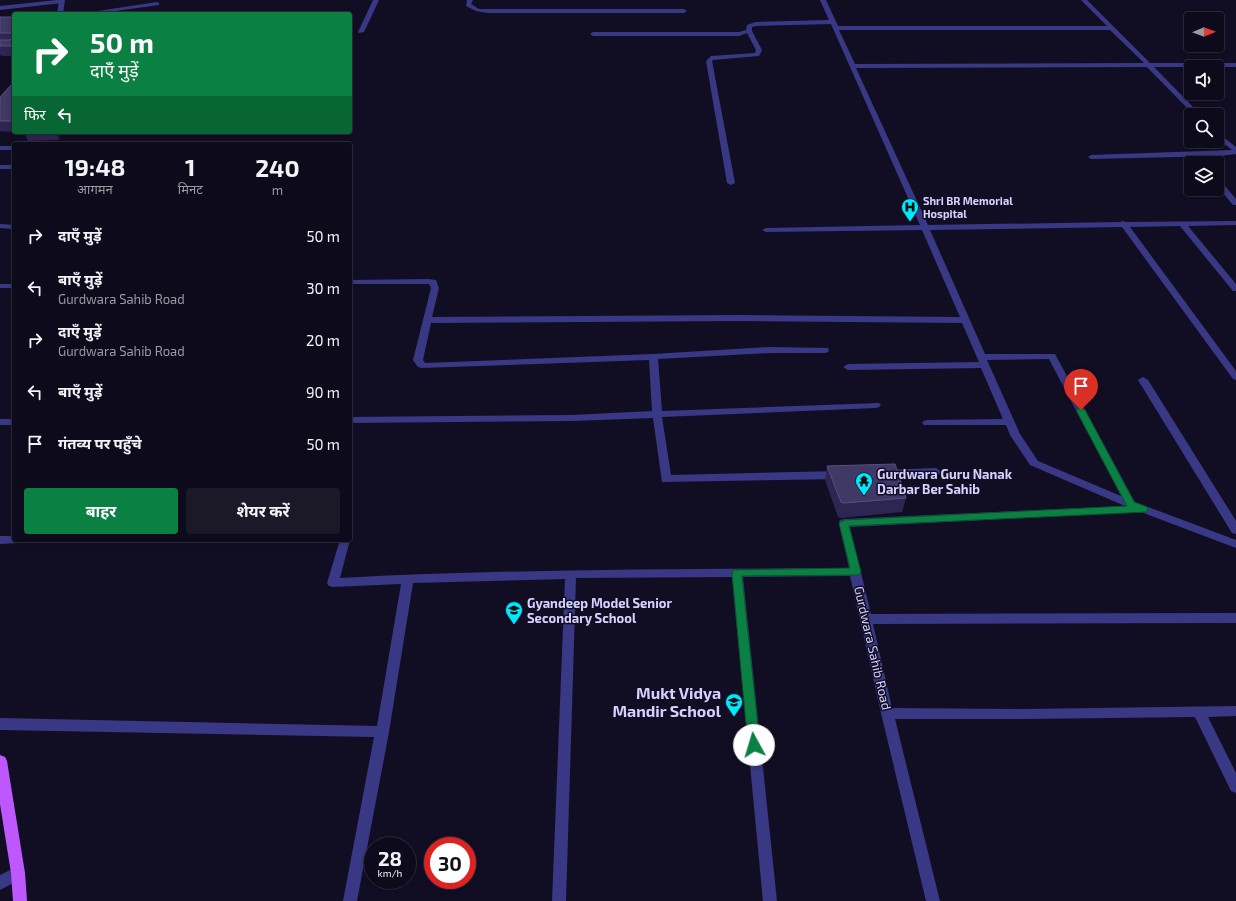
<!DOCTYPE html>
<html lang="hi">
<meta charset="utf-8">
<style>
body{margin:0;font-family:"Exo 2","Noto Sans Devanagari",sans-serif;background:#1b1828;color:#f1f3f6;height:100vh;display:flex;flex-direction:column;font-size:15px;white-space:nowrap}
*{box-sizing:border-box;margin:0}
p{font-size:13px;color:#9a9aa3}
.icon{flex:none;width:22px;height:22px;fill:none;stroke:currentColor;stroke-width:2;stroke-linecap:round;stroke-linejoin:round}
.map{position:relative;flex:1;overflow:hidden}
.details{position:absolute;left:12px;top:142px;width:340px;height:400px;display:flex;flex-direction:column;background:#0d0a1b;border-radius:4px;box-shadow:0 2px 6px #0003,0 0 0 1px #2d2b3a}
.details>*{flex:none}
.guide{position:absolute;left:12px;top:12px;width:340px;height:122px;border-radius:4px;box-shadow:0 2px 6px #0003,0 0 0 1px #2d2b3a;background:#0b8043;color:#fff;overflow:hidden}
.needle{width:26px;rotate:89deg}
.tools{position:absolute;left:1184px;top:12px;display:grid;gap:8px}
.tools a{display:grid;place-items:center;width:40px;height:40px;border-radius:4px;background:#0d0a1b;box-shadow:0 2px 6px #0003,0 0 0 1px #2d2b3a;font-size:20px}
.speed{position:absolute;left:364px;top:837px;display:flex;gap:8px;font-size:20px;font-weight:700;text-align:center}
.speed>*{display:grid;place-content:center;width:52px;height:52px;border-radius:50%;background:#0d0a1b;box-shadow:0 2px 6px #0003,0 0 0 1px #2d2b3a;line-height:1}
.speed small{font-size:10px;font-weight:400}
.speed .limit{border:6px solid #d22;background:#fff;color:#111}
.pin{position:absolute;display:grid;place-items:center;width:34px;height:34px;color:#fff;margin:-41px -17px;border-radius:50% 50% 50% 0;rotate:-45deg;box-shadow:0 0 4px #0007}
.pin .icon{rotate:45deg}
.me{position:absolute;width:44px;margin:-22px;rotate:354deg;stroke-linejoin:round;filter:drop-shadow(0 0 3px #0008)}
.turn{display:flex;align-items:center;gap:14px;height:84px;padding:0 12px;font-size:18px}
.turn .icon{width:52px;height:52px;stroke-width:2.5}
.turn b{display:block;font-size:28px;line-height:34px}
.then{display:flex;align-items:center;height:38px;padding:0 12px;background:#0003;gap:8px;font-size:15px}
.eta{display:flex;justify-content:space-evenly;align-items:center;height:68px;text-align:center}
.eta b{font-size:24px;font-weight:700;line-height:28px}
.button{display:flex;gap:8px;margin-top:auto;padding:8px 12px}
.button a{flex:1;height:46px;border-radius:4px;background:#0b8043;color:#fff;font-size:16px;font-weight:700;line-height:46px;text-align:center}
.button a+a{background:#1b1828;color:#f1f3f6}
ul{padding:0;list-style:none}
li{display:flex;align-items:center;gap:12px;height:52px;padding:0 12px}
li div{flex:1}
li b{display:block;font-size:15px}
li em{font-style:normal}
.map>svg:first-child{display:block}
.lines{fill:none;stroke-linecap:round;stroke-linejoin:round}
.service{fill:#393884;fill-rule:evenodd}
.minor{fill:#393884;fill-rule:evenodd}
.primary{fill:#bd58ff;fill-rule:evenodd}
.wall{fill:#2e2652}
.shaded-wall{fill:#1b1538}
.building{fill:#403865;stroke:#57507d}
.route{fill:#0b8043;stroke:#07532c}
.labels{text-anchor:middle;stroke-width:3;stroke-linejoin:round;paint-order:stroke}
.far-poi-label{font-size:11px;font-weight:bold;fill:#d5d1ff;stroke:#110e24;text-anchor:start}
.poi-label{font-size:13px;font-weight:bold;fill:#d5d1ff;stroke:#110e24;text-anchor:start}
.street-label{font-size:13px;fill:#d5d1ff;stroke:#110e24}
.near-poi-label{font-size:16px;font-weight:bold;fill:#d5d1ff;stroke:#110e24;text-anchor:end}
</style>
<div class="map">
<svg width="1236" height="901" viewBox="0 0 1236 901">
<rect width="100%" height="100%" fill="#110e24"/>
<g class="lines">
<g class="service">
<polygon points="57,0 65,1 62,3 0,10 0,6"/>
<polygon points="373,0 379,0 364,32 359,33 358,32"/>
<rect x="0" y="146" width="14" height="4"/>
<rect x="0" y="165" width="14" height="4"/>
</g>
<g class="minor">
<polygon points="59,0 65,0 63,14 57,14"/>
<polygon points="467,0 473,0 471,4 479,9 684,9 687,11 684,13 488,13 476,11 466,6"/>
<path d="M820 0H826L838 26H1107L1081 0H1087L1150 63H1236V67H1154L1201 115H1194L1147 67 856 68 928 225 1120 222 1123 221 1126 222 1236 221V225L1188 226 1236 284V291H1233L1180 226 1130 227 1236 371V380L1233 379 1122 227 930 230 985 354H1055L1135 502 1236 540V548L1141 512 850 527 871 614 1236 613V623L873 624 892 708 1024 709 1236 706V716L1208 717 1236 773V793L1231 791 1195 717 1024 719H895L940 901H926L881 713 850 576 743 577 777 901H763L732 577 576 578 566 901H552L565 579 413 583 389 732 357 901H343L374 737 0 730V718L377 726 401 584 333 587 329 586 327 583 340 540H350L340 578C509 569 678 569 849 568L839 523 840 520 844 519 1125 506 1030 465 1010 435 1006 425H924L922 423 924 421 927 420 1003 419 981 368 848 370 843 367 848 364 979 362 962 323 738 321 431 323 423 360 425 363 653 354 770 347 828 348 829 350 828 352 825 353H770L658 359 662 411 879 403 881 405 879 407 876 408 662 417 671 475 839 471 843 473 844 475 843 477 839 479 662 482 653 418 572 421 350 423V417L572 415 652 411 649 360 421 368 417 366 413 360 431 288 429 284H350V280L428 279 436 280 439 288 432 317 738 315 960 317 922 230 766 232 762 230 766 228 920 225 831 24 756 26 752 27V31L762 50 759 56 713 60 712 61 735 183 731 185 727 183 706 61 711 56 755 53 756 50 747 33 739 36H593L590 34 593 32H739L746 30 747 25 755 22 829 20ZM839 30H1110L1144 63 855 64ZM1049 359 1121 496 1038 461 1020 434 987 360Z"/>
<polygon points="157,2 159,3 159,5 93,14 78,14"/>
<polygon points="1217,132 1236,147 1236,154 1220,156 1091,159 1088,157 1091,155 1232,150 1217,138"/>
<polygon points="1217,180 1220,180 1236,199 1236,205 1233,205 1217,186"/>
<polygon points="0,224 14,225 14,229 0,228"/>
<rect x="0" y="284" width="14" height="4"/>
<polygon points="1143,377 1148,380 1236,521 1236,534 1232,533 1138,380"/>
<rect x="0" y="419" width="14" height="6"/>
<polygon points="936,468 941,472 940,474 885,478 881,476 880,474 881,472 885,470"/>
<polygon points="0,536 14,536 14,540 19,540 18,543 0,544"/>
<polygon points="18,866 23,868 25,873 23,878 0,890 0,875"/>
</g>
<polygon class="primary" points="0,755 5,757 7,761 25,873 27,901 13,901 11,873 0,804"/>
</g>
<g class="wall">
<rect x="0" y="17" width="14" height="29"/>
<polygon points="0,46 14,46 14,56 2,56 1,55 0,55"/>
<polygon points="14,82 14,132 0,131 0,97"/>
<polygon points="24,132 61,132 59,140 28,141"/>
<polygon points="827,466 906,498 902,512 841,518 838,517 825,480"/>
</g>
<polygon class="shaded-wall" points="56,132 61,132 59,140"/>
<g class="building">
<polygon points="0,17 14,17 14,46 0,46 0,40 10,40 12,38 11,33 0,33"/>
<polygon points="14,82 14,121 0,121 0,97"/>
<polygon points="895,464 906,498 844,503 841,502 827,466"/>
</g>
<polygon class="route" points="1081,407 1085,410 1134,502 1147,507 1148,509 1147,512 849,526 861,572 859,575 742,576 760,745 759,748 754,750 750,748 748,745 732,573 733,570 850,568 839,523 844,520 1127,506 1076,410"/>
<defs>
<g id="hospital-pin" transform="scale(0.9)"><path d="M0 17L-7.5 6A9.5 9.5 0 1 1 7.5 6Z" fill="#00e9fc" stroke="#110e24"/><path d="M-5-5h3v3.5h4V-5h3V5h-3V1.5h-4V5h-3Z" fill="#111"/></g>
<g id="temple-pin" transform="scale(0.9)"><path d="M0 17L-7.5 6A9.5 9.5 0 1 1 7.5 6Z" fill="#00e9fc" stroke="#110e24"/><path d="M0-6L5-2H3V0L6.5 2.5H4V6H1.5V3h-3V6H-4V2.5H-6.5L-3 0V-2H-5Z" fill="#111"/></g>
<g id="school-pin" transform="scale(0.9)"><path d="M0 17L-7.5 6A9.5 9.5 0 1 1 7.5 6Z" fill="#00e9fc" stroke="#110e24"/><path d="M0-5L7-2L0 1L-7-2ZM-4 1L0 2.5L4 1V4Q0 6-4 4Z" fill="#111"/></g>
</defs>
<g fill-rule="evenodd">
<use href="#hospital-pin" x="910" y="207"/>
<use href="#temple-pin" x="864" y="481"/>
<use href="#school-pin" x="514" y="610"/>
<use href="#school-pin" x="734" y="702"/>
</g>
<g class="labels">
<g class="far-poi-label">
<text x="923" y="205">Shri BR Memorial<tspan x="923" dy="13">Hospital</tspan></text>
</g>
<g class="poi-label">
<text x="877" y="479">Gurdwara Guru Nanak<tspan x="877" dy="15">Darbar Ber Sahib</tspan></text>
<text x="527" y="608">Gyandeep Model Senior<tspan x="527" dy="15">Secondary School</tspan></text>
</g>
<g class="street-label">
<text transform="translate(873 648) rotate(77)" y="5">Gurdwara Sahib Road</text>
</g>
<g class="near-poi-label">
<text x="721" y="699">Mukt Vidya<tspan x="721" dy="18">Mandir School</tspan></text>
</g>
</g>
</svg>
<div class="tools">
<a><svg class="needle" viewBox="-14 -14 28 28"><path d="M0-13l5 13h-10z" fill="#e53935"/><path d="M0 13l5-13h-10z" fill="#9a9aa3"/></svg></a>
<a><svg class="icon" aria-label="sound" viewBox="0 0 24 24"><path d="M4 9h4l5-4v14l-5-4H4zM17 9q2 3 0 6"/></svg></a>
<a><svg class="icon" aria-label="search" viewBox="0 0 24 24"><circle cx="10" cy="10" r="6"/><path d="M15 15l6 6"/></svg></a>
<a><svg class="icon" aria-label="layers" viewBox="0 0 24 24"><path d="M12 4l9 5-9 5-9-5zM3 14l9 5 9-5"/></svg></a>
</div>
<div class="speed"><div>28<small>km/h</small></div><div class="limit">30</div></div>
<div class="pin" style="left:1081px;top:410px;background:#d93025"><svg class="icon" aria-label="arrive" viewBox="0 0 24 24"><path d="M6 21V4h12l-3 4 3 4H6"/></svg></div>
<svg class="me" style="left:754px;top:745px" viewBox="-20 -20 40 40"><circle r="19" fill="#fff"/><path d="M0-13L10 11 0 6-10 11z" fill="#0b8043"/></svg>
<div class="guide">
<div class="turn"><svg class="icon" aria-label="right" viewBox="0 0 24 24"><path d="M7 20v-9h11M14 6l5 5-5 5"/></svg><div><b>50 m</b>दाएँ मुड़ें</div></div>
<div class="then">फिर<svg class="icon" aria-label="left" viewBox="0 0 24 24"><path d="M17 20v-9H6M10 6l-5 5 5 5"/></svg></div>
</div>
<section class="details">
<div class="eta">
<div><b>19:48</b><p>आगमन</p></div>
<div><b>1</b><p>मिनट</p></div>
<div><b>240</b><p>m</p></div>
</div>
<ul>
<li><svg class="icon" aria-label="right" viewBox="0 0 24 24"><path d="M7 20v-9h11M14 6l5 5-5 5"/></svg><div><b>दाएँ मुड़ें</b></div><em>50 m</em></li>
<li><svg class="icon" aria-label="left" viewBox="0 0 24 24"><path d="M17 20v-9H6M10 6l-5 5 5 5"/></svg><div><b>बाएँ मुड़ें</b><p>Gurdwara Sahib Road</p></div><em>30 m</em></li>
<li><svg class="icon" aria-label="right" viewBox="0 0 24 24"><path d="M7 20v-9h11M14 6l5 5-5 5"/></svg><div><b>दाएँ मुड़ें</b><p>Gurdwara Sahib Road</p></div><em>20 m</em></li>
<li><svg class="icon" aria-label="left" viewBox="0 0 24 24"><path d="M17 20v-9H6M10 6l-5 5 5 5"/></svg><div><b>बाएँ मुड़ें</b></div><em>90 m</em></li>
<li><svg class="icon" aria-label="arrive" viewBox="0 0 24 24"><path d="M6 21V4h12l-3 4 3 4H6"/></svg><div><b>गंतव्य पर पहुँचे</b></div><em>50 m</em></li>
</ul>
<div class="button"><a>बाहर</a><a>शेयर करें</a></div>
</section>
</div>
